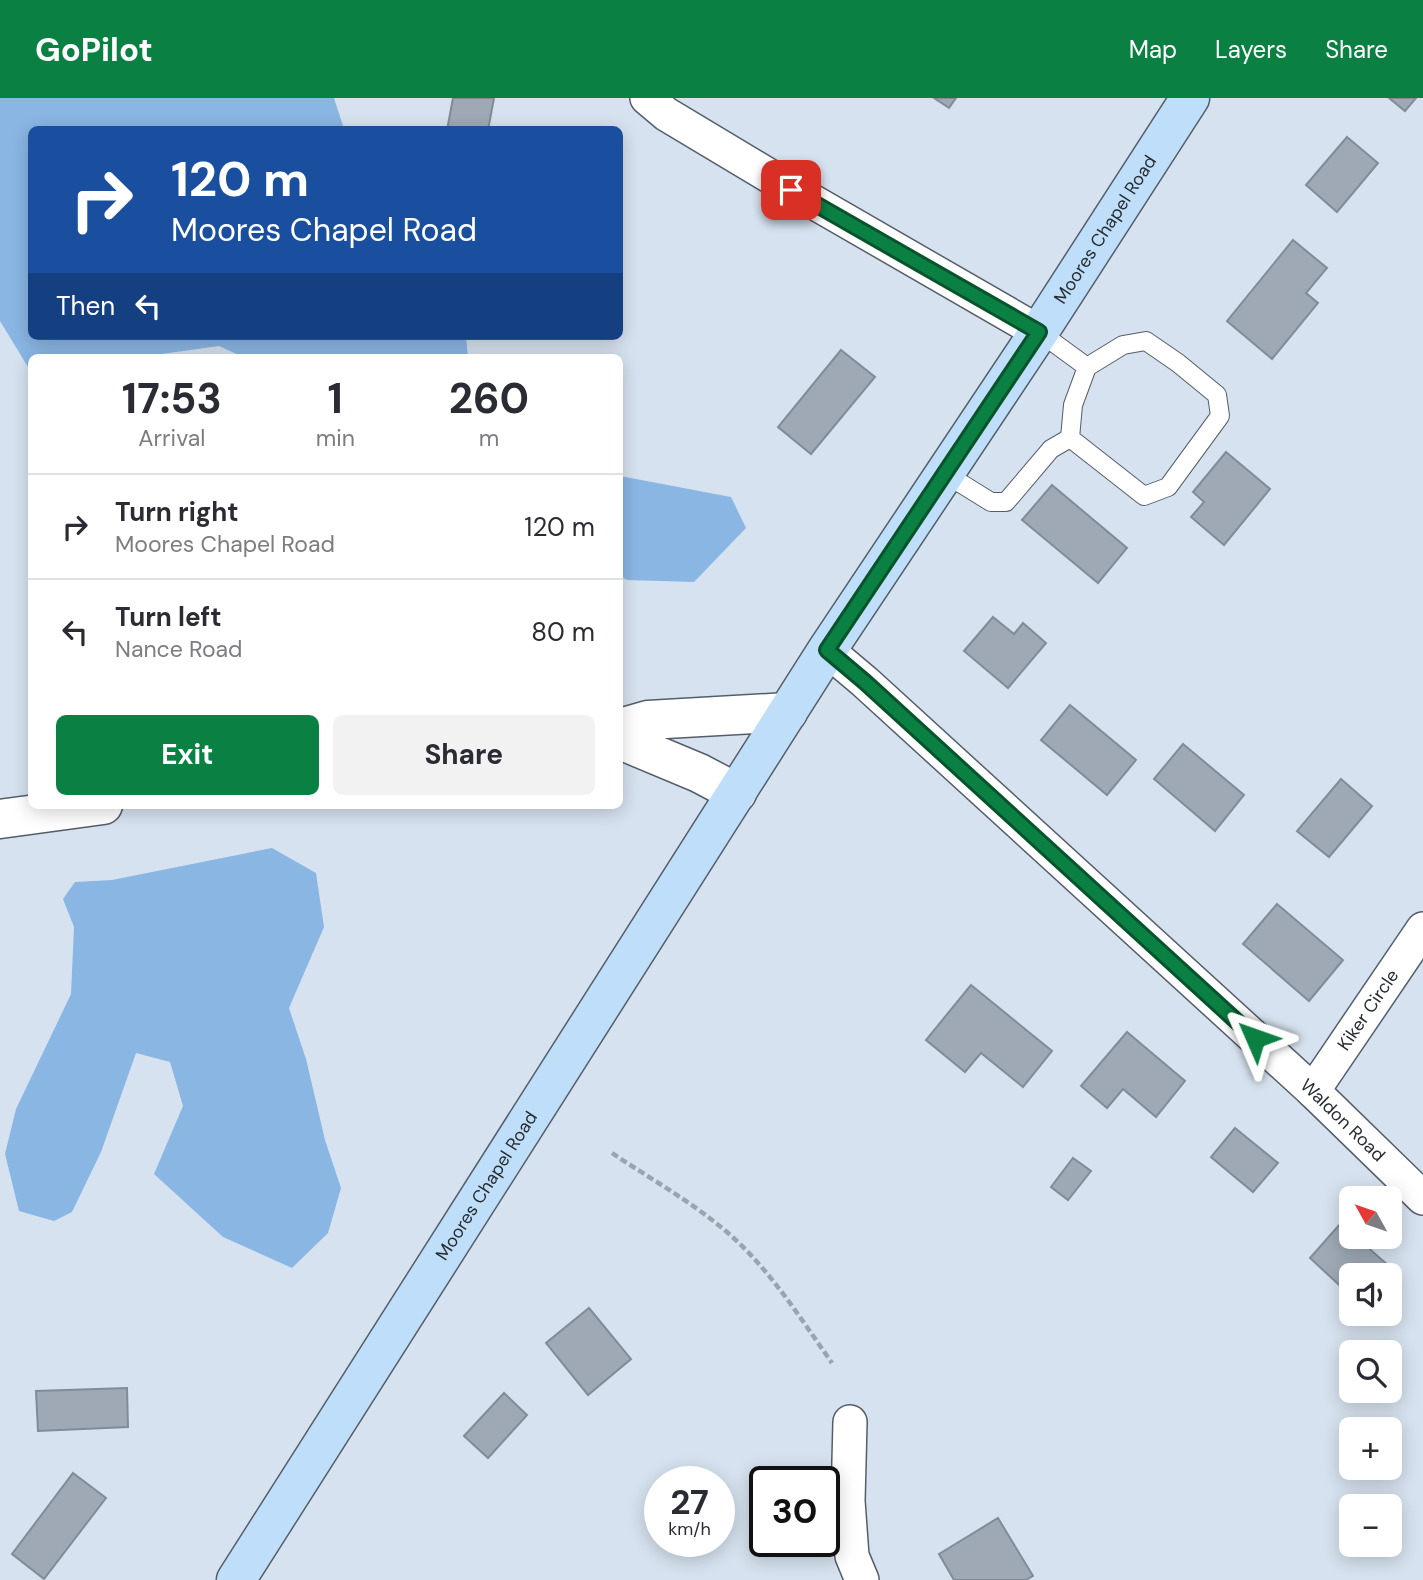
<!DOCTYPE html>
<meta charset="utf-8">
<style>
body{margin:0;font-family:"DM Sans",sans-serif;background:#f2f2f3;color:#2b2b33;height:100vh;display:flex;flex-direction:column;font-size:26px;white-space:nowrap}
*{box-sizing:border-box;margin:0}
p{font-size:23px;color:#7c7c81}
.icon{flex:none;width:38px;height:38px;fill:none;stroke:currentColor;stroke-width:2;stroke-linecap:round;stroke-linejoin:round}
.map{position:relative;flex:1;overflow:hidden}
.details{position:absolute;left:28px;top:256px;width:595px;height:455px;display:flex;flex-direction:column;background:#fff;border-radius:10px;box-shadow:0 4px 18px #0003}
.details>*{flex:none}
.guide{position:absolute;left:28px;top:28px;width:595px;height:214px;border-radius:10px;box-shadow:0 4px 18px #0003;background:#1a4fa0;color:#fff;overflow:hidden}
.needle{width:46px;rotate:310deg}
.fabs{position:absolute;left:1339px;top:1088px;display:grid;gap:14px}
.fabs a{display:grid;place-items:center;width:63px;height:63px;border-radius:10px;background:#fff;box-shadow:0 4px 18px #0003;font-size:35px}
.speed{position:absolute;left:644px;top:1368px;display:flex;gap:14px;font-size:35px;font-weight:700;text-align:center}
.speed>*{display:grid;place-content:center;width:91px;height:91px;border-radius:50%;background:#fff;box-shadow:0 4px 18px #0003;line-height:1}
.speed small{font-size:18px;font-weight:400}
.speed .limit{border:4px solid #111;border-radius:10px;background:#fff;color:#111}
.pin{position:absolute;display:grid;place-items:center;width:60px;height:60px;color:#fff;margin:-30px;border-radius:14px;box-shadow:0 4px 10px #0006}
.me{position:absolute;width:77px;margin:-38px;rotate:313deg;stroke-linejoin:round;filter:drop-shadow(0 0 5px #0008)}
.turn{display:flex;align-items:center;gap:24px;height:147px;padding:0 28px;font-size:32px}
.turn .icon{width:91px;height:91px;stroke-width:2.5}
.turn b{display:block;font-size:49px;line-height:60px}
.then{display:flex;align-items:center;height:66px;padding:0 28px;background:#0003;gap:14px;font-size:26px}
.eta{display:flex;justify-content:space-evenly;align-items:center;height:119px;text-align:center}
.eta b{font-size:42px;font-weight:700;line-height:49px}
.primary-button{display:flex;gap:14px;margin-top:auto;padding:14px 28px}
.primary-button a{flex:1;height:80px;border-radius:10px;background:#0b8043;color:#fff;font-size:28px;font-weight:700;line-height:80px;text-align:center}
.primary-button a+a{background:#f2f2f3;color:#2b2b33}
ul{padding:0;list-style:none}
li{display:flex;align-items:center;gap:21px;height:105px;padding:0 28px;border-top:2px solid #e1e1e2}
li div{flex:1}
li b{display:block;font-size:26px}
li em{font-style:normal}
header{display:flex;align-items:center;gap:42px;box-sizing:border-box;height:98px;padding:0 35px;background:#0b8043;color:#fff}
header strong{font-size:33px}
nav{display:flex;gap:38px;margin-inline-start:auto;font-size:24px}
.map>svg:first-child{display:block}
.forest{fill:#8ab6e4}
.building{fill:#9ea9b5;stroke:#818c98;stroke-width:2}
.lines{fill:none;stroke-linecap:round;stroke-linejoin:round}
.service-casing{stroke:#545e69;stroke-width:20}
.minor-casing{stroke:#545e69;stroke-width:36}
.tertiary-casing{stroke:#545e69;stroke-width:41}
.secondary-casing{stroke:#545e69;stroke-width:41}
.path{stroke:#9aa4ae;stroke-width:4.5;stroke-dasharray:7 3.5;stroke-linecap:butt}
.service{stroke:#fff;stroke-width:18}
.minor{stroke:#fff;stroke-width:33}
.tertiary{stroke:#fff;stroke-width:38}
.secondary{stroke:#bfdef9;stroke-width:38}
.route-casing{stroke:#07532c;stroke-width:18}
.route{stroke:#0b8043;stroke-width:12}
.labels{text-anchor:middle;stroke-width:5;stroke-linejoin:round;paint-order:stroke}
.street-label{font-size:18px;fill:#282d31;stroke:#d6e2ef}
</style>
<header>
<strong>GoPilot</strong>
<nav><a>Map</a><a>Layers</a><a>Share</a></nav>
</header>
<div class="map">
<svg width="1423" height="1482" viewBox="0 0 1423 1482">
<rect width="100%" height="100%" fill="#d6e2ef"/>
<g class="forest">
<polygon points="0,0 334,0 344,31 32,32 32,238 466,238 468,259 243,259 219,248 140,259 32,259 31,274 0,223"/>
<polygon points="620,378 731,399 746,430 694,484 627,482 620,478"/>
<polygon points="272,750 316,775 324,829 289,910 306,961 325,1042 341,1090 328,1135 292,1170 223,1139 154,1076 183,1008 170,964 136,955 101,1054 72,1114 54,1123 19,1113 5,1056 16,1011 71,896 74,829 63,801 75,784 112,782"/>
</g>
<g class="building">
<polygon points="453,0 494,0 488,32 447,32"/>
<polygon points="934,0 956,0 949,10"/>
<polygon points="1389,0 1416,0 1405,13"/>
<polygon points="1347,39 1378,65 1337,114 1306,87"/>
<polygon points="1293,142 1327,170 1306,195 1318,205 1272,261 1227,223"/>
<polygon points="841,252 875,279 811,356 778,329"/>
<polygon points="1226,354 1270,391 1224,447 1191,419 1204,404 1193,394"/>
<polygon points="1052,387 1127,450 1098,485 1022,422"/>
<polygon points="993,519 1014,536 1023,525 1046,545 1008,590 964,553"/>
<polygon points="1070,607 1136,662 1107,697 1041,642"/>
<polygon points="1183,646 1244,697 1215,733 1154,681"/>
<polygon points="1341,681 1372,708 1329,759 1297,733"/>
<polygon points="1277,806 1343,862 1309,903 1243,846"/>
<polygon points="971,887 1052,953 1023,989 981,955 965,974 926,942"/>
<polygon points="1127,934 1185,983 1156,1019 1123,991 1107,1010 1081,988"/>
<polygon points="1235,1030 1278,1065 1253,1094 1211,1059"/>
<polygon points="1073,1060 1091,1073 1068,1102 1051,1089"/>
<polygon points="1341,1125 1351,1134 1351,1139 1356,1139 1389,1168 1380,1178 1351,1178 1351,1198 1310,1160"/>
<polygon points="589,1210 631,1261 588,1297 546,1245"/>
<polygon points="127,1290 128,1329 38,1333 36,1293"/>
<polygon points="504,1295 527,1317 488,1360 464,1338"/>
<polygon points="73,1375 106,1400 44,1481 12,1456"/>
<polygon points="998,1420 1033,1478 1026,1482 954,1482 939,1456"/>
</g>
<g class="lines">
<g class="service-casing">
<g id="service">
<polyline points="1039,234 1087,269 1123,247 1146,243 1178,265 1217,297 1220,318 1168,389 1144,398 1070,340 1073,307 1087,269"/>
<polyline points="944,375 991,404 1006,404 1051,351 1070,340"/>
</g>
</g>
<g class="minor-casing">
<g id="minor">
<polyline points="647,0 666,16 791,91 1039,234"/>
<path id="s1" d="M827 552 865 584 1313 993 1423 1100"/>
<path id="s2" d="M1313 993 1423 831"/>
<polyline points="850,1324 848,1403 852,1458 862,1482"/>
</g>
</g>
<g class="tertiary-casing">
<g id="tertiary">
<polyline points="620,630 648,622 788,614"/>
<polyline points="620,642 699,675 737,695"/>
<polyline points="0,721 103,707"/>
</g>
</g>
<g class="secondary-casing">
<g id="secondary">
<path id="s3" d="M236 1482 827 552 1039 234 1190 0"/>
</g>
</g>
<path class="path" d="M612 1055C655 1084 703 1110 740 1146 776 1181 803 1224 832 1265"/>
<use href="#service" class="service"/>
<use href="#minor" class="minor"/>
<use href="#tertiary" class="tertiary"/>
<use href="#secondary" class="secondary"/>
</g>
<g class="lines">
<g class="route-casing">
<polyline id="route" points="791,92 1039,234 827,552 865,584 1255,940"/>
</g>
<use href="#route" class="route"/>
</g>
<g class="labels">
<g class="street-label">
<text dy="6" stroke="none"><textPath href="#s3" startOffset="1606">Moores Chapel Road</textPath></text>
<text dy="6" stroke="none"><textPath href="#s2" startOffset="98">Kiker Circle</textPath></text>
<text dy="6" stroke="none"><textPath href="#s1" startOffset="698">Waldon Road</textPath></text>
<text dy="6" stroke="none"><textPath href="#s3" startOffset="467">Moores Chapel Road</textPath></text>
</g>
</g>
</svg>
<div class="fabs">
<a><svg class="needle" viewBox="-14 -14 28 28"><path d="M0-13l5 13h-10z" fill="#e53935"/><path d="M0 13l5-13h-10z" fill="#7c7c81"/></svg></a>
<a><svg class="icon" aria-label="sound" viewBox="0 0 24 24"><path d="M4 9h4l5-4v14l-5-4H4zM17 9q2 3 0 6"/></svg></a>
<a><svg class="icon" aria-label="search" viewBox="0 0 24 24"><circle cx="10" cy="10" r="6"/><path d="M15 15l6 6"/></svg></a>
<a>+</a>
<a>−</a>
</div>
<div class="speed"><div>27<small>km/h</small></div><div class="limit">30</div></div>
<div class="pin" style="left:791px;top:92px;background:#d93025"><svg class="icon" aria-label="arrive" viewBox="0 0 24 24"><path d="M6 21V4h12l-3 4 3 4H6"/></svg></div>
<svg class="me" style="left:1255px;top:940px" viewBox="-20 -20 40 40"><path d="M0-17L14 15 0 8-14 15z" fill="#0b8043" stroke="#fff" stroke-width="4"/></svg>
<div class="guide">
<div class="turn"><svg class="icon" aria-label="right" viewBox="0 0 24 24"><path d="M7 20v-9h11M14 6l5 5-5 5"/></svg><div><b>120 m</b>Moores Chapel Road</div></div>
<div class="then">Then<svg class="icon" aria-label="left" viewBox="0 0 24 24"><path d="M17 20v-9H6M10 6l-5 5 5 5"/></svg></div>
</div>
<section class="details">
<div class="eta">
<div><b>17:53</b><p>Arrival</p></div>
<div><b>1</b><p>min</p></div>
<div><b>260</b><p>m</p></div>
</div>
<ul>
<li><svg class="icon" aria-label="right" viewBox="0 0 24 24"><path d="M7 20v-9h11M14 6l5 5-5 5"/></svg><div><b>Turn right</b><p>Moores Chapel Road</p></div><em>120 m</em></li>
<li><svg class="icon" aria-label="left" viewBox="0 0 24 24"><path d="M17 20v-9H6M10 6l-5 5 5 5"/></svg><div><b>Turn left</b><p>Nance Road</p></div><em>80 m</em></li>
</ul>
<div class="primary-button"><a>Exit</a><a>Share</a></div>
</section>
</div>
